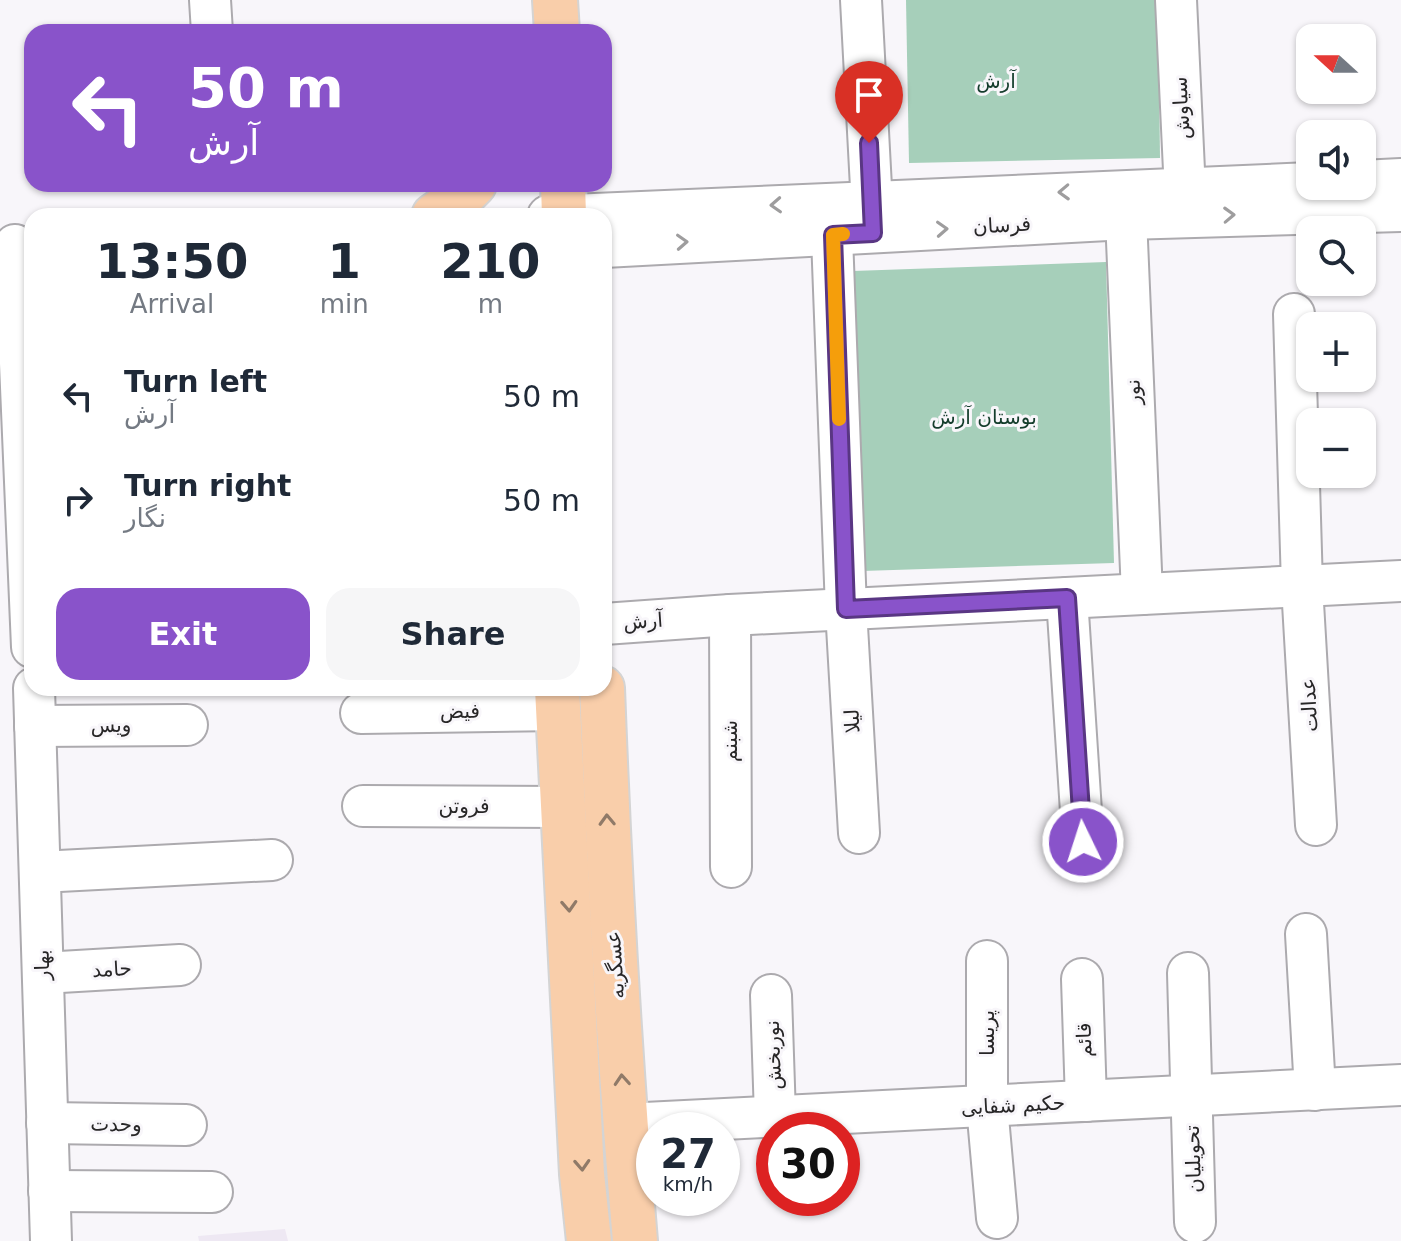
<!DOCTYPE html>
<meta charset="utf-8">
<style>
body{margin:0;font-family:"DejaVu Sans","Noto Sans Arabic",sans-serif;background:#f6f6f7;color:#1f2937;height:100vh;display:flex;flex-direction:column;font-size:30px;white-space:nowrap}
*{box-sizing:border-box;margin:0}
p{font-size:26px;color:#747a83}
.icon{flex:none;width:44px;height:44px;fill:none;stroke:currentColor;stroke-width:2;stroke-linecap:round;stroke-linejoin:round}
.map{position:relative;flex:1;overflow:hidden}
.side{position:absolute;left:24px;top:208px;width:588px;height:488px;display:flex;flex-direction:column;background:#fff;border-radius:24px;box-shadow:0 2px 6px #0004}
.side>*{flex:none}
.banner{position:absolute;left:24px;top:24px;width:588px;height:168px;border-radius:24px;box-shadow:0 2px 6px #0004;background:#8953ca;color:#fff;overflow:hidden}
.needle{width:52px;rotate:291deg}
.controls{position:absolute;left:1296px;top:24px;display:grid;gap:16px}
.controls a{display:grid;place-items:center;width:80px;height:80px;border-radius:16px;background:#fff;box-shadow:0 2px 6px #0004;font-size:40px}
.speed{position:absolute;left:636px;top:1112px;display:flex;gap:16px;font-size:40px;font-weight:700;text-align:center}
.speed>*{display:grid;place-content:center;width:104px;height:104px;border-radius:50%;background:#fff;box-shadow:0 2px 6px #0004;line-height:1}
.speed small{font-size:20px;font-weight:400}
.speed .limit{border:12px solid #d22;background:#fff;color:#111}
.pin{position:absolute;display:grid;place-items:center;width:68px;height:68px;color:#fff;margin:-82px -34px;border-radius:50% 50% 50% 0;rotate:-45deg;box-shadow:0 0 8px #0007}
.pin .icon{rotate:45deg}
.me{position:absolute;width:88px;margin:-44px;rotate:356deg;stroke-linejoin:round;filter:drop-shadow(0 0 6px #0008)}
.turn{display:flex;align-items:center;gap:28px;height:168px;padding:0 32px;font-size:36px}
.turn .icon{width:104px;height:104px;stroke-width:2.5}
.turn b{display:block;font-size:56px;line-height:68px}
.eta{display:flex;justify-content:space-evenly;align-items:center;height:136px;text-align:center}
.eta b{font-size:48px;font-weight:800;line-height:56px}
.cta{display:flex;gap:16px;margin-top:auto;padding:16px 32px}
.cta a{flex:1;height:92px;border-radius:24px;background:#8953ca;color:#fff;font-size:32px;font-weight:800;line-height:92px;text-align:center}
.cta a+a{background:#f6f6f7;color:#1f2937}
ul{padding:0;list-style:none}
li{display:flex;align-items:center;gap:24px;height:104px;padding:0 32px}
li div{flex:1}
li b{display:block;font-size:30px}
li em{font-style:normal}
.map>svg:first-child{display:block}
.built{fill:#eee8f3}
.green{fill:#a6cfba}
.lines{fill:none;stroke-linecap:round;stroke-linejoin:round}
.minor-casing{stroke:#acaaae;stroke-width:44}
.major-casing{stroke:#d4d4d4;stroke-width:48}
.minor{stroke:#fff;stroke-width:40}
.major{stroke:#f9ceaa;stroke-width:44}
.oneway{stroke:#9e9d9e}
.oneway2{stroke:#907a68}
.route-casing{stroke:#593683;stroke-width:20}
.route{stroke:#8953ca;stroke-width:14}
.slow{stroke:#f59e0b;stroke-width:14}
.labels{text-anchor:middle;stroke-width:6;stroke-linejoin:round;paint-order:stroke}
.park-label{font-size:20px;fill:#143d2c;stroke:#f8f6fa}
.street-label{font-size:20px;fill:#272627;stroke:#f8f6fa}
</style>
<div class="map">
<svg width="1401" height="1241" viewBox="0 0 1401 1241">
<rect width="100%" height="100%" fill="#f8f6fa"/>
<polygon class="built" points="285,1229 288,1241 199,1241 198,1236"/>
<g class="green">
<polygon points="906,0 1158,0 1160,158 909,163"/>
<polygon points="1106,262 1114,563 862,571 853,271"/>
</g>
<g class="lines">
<g class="minor-casing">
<g id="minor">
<polyline points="210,0 212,32"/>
<polyline points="861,0 873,225"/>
<polyline points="1176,0 1186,213"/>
<polyline points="1362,181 1401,179"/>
<polyline points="1125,194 1142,594"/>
<polyline points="831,210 846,609 859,833"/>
<polyline points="548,216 1310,183"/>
<polyline points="15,245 32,647"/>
<polyline points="604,247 1126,219 1401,211"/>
<polyline points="1294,314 1302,586 1316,825"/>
<polyline points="1067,598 1083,842"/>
<polyline points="730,615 731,867"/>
<polyline points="604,624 730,615 1401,581"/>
<polyline points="34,688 51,1241"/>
<polyline points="361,713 558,710"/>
<polyline points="35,726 187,725"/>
<polyline points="363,806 564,807"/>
<polyline points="40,872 272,860"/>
<polyline points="1306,934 1315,1090"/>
<polyline points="987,961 987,1106 997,1218"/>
<polyline points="43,973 180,965"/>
<polyline points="1188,973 1195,1222"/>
<polyline points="1082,979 1086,1101"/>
<polyline points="771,995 775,1116"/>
<polyline points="47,1123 186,1125"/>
<polyline points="625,1124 1401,1085"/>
<polyline points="49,1191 212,1192"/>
</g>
</g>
<g class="major-casing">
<g id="major">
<polyline points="555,0 557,32"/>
<polyline points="563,184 564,216"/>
<polyline points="434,216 463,195 474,184"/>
<polyline points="557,688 582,1174 589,1241"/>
<path d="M602 688C609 873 619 1057 635 1241"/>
</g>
</g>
<use href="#minor" class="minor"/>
<use href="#major" class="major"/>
</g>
<defs><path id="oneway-chevron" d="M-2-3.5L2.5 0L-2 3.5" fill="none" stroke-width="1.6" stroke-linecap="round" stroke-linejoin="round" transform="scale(2)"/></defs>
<g class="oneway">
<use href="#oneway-chevron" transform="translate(1064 192) rotate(178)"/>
<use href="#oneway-chevron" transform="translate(776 205) rotate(177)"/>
<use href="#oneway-chevron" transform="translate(1229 215) rotate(-2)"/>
<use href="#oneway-chevron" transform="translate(942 229) rotate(-3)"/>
<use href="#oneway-chevron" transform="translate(682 242) rotate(-3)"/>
</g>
<g class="oneway2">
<use href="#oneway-chevron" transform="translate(607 820) rotate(-92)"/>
<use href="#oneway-chevron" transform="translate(569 906) rotate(87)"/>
<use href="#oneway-chevron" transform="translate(622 1080) rotate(-94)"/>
<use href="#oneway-chevron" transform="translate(582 1165) rotate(87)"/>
</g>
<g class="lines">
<g class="route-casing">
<polyline id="route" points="869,143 873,233 833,235 846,609 1067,598 1083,842"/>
</g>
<use href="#route" class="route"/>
<polyline class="slow" points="839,419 833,235 843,234"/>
</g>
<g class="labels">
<g class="park-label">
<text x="996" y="88">آرش</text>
<text x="984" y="424">بوستان آرش</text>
</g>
<g class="street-label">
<text transform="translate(1181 108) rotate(-93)" y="7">سیاوش</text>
<text transform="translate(1002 225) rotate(-3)" y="7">فرسان</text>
<text transform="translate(1133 392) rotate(-92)" y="7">نور</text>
<text transform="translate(643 621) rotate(-4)" y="7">آرش</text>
<text transform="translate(1309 705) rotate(-93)" y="7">عدالت</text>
<text transform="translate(460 711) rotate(-1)" y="7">فیض</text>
<text transform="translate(852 721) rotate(-93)" y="7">لیلا</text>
<text transform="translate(111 725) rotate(-1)" y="7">ویس</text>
<text transform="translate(730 741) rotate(-90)" y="7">شبنم</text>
<text x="464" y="813">فروتن</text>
<text transform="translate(42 965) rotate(-92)" y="7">بهار</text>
<text transform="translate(615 965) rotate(-94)" y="7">عسگریه</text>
<text transform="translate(112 969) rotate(-3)" y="7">حامد</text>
<text transform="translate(987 1033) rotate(-90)" y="7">پریسا</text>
<text transform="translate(1084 1040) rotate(-92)" y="7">قائم</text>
<text transform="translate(773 1055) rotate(-92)" y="7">نوربخش</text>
<text transform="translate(1013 1105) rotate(-3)" y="7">حکیم شفایی</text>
<text transform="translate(116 1124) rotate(1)" y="7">وحدت</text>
<text transform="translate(1193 1159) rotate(-92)" y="7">تحویلیان</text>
</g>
</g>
</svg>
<div class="controls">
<a><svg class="needle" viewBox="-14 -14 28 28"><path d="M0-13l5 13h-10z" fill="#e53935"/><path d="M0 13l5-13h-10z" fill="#747a83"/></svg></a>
<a><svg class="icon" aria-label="sound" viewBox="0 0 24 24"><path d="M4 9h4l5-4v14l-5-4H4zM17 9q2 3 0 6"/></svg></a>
<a><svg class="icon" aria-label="search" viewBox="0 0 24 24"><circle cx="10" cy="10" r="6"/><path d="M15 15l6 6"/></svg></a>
<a>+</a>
<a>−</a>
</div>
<div class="speed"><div>27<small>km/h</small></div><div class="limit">30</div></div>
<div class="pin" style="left:869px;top:143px;background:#d93025"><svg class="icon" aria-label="arrive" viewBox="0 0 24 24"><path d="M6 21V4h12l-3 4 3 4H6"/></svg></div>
<svg class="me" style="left:1083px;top:842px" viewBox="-20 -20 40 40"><circle r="17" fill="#8953ca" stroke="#fff" stroke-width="3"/><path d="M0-11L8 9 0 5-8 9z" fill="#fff"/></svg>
<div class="banner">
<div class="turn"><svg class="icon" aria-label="left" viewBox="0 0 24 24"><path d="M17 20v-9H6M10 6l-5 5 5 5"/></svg><div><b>50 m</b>آرش</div></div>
</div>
<section class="side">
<div class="eta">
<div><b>13:50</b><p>Arrival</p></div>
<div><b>1</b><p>min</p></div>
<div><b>210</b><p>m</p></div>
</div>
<ul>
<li><svg class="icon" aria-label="left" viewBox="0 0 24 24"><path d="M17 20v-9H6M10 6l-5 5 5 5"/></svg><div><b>Turn left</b><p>آرش</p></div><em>50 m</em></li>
<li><svg class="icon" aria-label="right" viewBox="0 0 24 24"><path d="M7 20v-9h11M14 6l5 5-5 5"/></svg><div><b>Turn right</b><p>نگار</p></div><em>50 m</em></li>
</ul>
<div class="cta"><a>Exit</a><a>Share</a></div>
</section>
</div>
